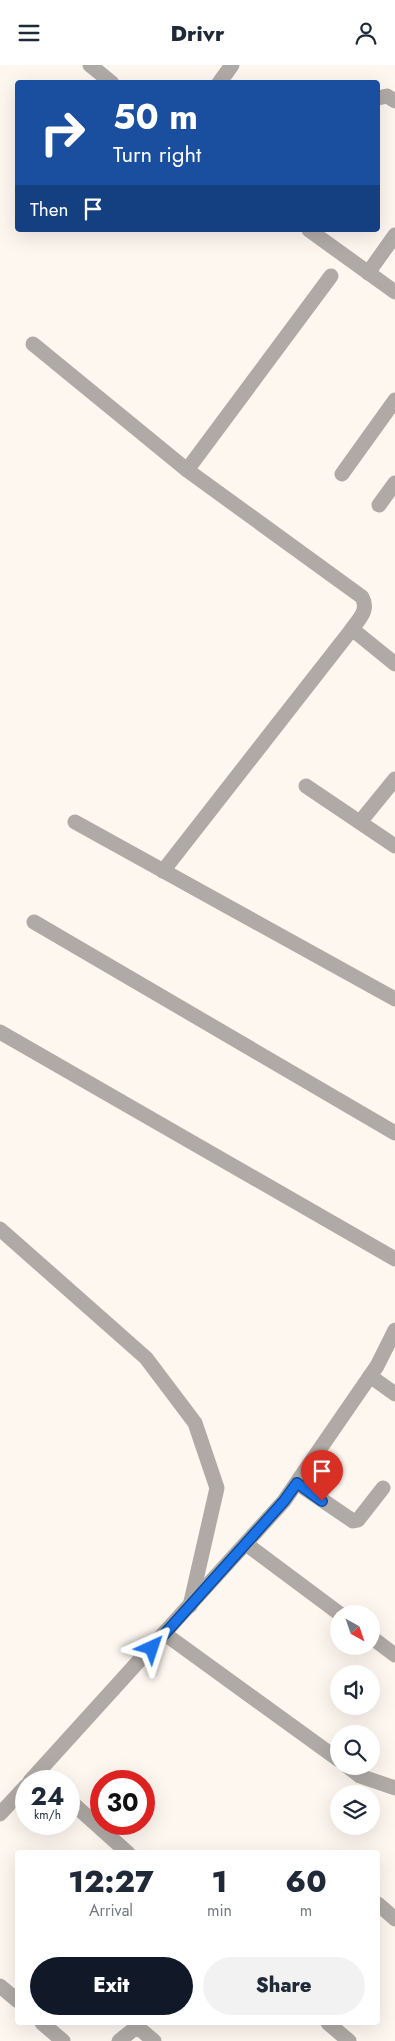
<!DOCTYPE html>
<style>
body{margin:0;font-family:Jost,sans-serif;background:#f2f2f3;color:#1f2937;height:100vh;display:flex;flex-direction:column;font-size:19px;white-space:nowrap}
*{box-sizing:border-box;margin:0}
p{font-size:16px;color:#747a83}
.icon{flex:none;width:28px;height:28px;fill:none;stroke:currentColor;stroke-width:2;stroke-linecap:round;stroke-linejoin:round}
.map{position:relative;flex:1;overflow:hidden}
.drawer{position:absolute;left:15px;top:1785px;width:365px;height:175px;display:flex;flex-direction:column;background:#fff;border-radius:5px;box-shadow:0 5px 20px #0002}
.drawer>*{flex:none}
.top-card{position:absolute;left:15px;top:15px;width:365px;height:152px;border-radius:5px;box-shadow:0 5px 20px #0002;background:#1a4fa0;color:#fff;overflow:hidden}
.needle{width:32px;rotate:140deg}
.buttons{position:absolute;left:330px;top:1540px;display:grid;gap:10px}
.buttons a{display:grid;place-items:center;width:50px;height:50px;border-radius:50%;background:#fff;box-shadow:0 5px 20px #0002;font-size:25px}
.speed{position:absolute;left:15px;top:1705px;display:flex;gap:10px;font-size:25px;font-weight:700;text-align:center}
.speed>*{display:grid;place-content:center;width:65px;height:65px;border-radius:50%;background:#fff;box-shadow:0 5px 20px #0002;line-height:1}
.speed small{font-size:12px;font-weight:400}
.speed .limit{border:8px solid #d22;background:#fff;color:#111}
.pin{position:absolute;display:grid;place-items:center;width:42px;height:42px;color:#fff;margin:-51px -21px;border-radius:50% 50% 50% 0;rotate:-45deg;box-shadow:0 0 5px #0007}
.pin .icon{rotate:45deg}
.me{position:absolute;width:55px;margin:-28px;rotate:42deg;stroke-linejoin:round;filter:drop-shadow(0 0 4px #0008)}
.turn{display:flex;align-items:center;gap:18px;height:105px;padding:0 15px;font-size:22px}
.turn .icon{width:65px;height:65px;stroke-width:2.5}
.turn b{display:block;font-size:35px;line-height:42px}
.then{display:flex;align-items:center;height:48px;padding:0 15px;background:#0003;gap:10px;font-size:19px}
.eta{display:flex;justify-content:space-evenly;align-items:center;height:85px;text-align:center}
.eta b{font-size:30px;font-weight:800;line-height:35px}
.action{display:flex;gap:10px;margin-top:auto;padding:10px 15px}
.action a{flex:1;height:58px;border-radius:30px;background:#111827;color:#fff;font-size:20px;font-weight:800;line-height:58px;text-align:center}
.action a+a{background:#f2f2f3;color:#1f2937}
header{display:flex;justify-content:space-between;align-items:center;height:65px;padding:0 15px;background:#fff;font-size:22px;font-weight:800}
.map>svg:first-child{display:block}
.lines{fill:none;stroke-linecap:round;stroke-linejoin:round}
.lane{stroke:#afaaa5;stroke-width:15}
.street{stroke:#afaaa5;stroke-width:15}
.route-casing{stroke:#114b97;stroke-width:12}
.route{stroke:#1a73e8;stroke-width:9}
</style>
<header><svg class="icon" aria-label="menu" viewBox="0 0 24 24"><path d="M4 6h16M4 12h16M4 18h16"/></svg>Drivr<svg class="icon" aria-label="person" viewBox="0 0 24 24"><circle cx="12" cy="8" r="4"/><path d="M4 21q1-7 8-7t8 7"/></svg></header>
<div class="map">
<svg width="395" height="1976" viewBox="0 0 395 1976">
<rect width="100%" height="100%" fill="#fef7f0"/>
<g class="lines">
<g class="lane">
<polyline points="38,1708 48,1716"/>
<polyline points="69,1735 128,1788"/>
</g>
<g class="street">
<polyline points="90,0 112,18"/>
<polyline points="219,18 232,0"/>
<polyline points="378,33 387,31 395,36"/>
<polyline points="309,165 395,227"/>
<polyline points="368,208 395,170"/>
<path d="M33 279 187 405 362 532C369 545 360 553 352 564L163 806"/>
<polyline points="187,405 331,211"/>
<polyline points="342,409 395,335"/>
<polyline points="379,440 395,418"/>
<polyline points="352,564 395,599"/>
<polyline points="306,721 395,781"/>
<polyline points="75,757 395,934"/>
<polyline points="360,757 395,714"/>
<polyline points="34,857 395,1068"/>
<polyline points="0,967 395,1194"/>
<polyline points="0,1164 146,1293 195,1358 217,1423 190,1541"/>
<polyline points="370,1311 395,1329"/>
<polyline points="297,1418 353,1456 358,1455 383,1423"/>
<polyline points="246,1479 340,1549"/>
<polyline points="165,1569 339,1695"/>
<polyline points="371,1572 395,1590"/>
<polyline points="347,1701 360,1711 395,1723"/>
<polyline points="30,1716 284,1436 377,1301 395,1265"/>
<polyline points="0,1749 26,1721"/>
<polyline points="378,1839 395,1854"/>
<polyline points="0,1921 18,1936"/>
<polyline points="42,1958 63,1976"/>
<polyline points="328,1958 349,1976"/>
<polyline points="119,1976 134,1964 141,1965 154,1976"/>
</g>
</g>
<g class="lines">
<g class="route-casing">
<polyline id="route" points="152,1583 284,1436 297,1418 322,1436"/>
</g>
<use href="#route" class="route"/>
</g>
</svg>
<div class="buttons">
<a><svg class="needle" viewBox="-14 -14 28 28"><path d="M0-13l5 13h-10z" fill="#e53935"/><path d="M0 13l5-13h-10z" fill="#747a83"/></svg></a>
<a><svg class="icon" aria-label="sound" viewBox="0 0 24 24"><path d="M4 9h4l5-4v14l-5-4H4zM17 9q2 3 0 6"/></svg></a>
<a><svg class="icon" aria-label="search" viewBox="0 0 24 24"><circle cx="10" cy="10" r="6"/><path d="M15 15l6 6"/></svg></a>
<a><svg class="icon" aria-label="layers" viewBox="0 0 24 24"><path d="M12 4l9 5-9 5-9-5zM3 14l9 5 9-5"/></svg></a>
</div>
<div class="speed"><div>24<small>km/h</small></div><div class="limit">30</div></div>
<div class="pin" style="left:322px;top:1436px;background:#d93025"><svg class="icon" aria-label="arrive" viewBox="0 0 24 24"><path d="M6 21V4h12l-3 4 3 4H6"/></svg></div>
<svg class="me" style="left:152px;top:1583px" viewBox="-20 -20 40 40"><path d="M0-17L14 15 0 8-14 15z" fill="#1a73e8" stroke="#fff" stroke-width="4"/></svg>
<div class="top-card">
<div class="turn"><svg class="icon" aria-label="right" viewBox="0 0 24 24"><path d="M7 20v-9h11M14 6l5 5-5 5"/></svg><div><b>50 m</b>Turn right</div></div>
<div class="then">Then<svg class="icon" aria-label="arrive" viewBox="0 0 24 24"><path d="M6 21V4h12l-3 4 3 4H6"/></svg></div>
</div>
<section class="drawer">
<div class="eta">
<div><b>12:27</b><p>Arrival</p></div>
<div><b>1</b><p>min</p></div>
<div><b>60</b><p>m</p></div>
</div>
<div class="action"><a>Exit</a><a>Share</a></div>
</section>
</div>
